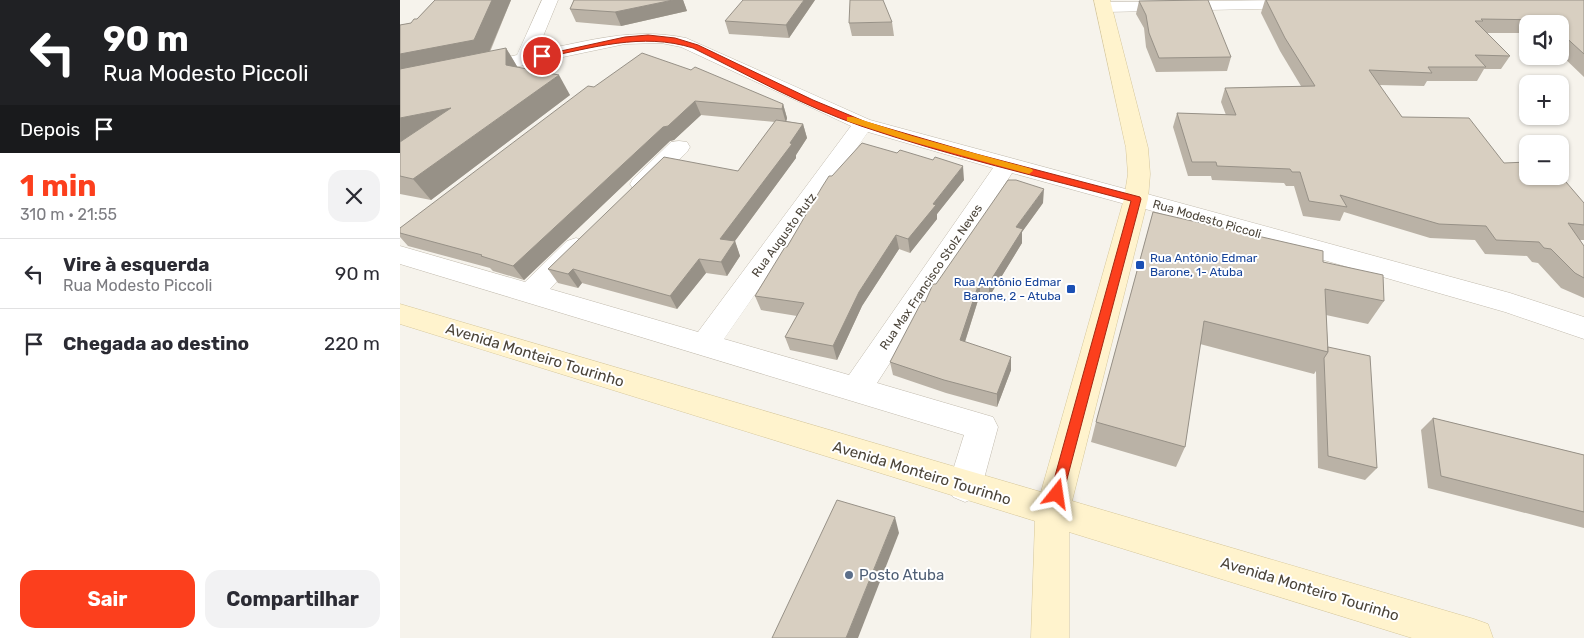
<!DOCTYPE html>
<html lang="pt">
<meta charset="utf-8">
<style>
body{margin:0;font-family:Rubik,sans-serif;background:#f2f2f3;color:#2b2b33;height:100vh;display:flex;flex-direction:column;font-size:19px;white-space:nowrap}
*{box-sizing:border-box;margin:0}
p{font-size:16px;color:#7c7c81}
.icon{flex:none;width:28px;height:28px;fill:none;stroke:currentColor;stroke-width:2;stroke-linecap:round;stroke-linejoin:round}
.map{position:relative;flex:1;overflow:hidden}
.side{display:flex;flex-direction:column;background:#fff;width:400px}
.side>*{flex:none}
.top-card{background:#202124;color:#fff;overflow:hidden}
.fabs{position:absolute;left:1119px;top:15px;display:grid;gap:10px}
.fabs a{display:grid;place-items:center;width:50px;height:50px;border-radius:10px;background:#fff;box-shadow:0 1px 4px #0004;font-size:25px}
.pin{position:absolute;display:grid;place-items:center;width:42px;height:42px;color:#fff;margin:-21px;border:2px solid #fff;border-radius:50%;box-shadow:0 1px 5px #0007}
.me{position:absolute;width:55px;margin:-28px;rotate:15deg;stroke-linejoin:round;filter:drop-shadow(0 0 4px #0008)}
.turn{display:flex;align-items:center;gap:18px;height:105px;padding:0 20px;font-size:22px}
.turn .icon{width:65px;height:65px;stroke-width:2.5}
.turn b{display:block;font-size:35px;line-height:42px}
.then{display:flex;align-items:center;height:48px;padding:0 20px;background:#0003;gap:10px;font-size:19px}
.round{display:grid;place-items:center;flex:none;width:52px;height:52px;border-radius:15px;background:#f2f2f3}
.overview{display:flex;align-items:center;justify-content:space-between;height:85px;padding:0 20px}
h1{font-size:30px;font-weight:700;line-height:38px;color:#fc3f1d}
.button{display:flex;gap:10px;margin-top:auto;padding:10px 20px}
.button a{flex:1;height:58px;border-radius:15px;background:#fc3f1d;color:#fff;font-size:20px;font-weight:700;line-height:58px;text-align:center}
.button a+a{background:#f2f2f3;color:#2b2b33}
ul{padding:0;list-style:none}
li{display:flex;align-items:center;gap:15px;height:70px;padding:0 20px;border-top:1px solid #e1e1e2}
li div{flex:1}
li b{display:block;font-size:19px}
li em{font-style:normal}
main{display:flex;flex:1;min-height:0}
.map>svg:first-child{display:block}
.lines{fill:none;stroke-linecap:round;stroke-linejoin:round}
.minor-casing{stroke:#c2bbae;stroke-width:1}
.tertiary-casing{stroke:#c2bbae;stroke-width:1}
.secondary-casing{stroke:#d6c79b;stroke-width:1}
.minor{fill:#fff;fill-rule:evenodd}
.tertiary{fill:#fff;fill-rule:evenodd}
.secondary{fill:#fff3cd;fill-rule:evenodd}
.wall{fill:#bab2a6}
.shaded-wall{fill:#979187}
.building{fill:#d8cfc1;stroke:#979187}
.route{fill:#fc3f1d;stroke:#a42913}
.slow{fill:#f59e0b}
.transit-dot{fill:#1a4fb4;stroke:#fff;stroke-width:2}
.service-dot{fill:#5c6f8a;stroke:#fff;stroke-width:2}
.labels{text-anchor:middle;stroke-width:4;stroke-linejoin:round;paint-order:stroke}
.street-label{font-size:12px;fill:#4b4439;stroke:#fff}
.transit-label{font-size:12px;fill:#164399;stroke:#fff;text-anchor:start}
.near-street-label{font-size:15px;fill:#4b4439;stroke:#fff}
.near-service-label{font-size:15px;fill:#4e5e75;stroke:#fff;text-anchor:start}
</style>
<main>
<section class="side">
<div class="top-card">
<div class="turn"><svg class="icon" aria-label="left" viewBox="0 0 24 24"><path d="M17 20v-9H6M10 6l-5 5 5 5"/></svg><div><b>90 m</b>Rua Modesto Piccoli</div></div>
<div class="then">Depois<svg class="icon" aria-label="arrive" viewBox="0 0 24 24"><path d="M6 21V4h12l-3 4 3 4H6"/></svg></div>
</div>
<div class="overview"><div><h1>1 min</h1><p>310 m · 21:55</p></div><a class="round"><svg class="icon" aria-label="close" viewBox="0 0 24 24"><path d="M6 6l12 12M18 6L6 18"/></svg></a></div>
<ul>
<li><svg class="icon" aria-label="left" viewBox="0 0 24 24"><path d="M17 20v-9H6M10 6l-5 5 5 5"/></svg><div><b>Vire à esquerda</b><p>Rua Modesto Piccoli</p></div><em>90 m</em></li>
<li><svg class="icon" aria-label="arrive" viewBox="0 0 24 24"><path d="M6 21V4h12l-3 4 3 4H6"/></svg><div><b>Chegada ao destino</b></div><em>220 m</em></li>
</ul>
<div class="button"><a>Sair</a><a>Compartilhar</a></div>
</section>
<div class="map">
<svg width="1184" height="638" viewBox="0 0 1184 638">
<rect width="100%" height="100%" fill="#f6f3ec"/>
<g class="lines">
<g class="minor-casing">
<g id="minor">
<path d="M142 0H158L137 51C189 41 233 27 286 38L470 120 744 194 748 199 744 204 736 207 612 173 477 383 593 417 598 427 582 486 577 497 565 502 553 497 548 486 564 435 0 264V246L125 282 167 241 176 238 185 241 188 247 150 289 298 332 451 126 281 47 261 43 225 44 77 75 70 73 68 69 70 65 117 55ZM468 132 593 168 449 375 324 339Z"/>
<polygon points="900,0 906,2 908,5 906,8 704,12 698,11 696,7 698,3 704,2"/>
<polygon points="279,141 287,142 290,147 287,152 249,189 241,191 233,189 230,184 233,179 271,142"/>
</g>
</g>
<g class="tertiary-casing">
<polygon id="tertiary" points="736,191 1110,293 1184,317 1184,339 1105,312 728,204 724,199 728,194"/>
</g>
<g class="secondary-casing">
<polygon id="secondary" points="694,0 710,0 748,148 750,174 748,199 672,501 1074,619 1088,624 1093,638 1012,638 669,532 669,638 631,638 635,521 0,324 0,304 641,492 724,199 728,174 726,148"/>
</g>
<use href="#minor" class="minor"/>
<use href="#tertiary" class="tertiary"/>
<use href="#secondary" class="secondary"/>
</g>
<g class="wall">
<polygon points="35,0 111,0 90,52 106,48 118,68 170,95 31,200 0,194 0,25 11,23 17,19"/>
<polygon points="174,0 283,0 287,11 221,26 176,22 170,9"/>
<polygon points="415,0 389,38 329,34 325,21"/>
<polygon points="865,0 1184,0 1184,77 1160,54 1160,24 1128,24 1128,33 1087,33 1110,56 1101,69 1084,69 1077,81 1027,81 1024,86 979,85 1002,117 1104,163 1184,203 1184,240 1180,240 1184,246 1184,298 1161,288 1138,263 1132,262 1127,256 1085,254 1075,240 1030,238 944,212 940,221 903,216 894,186 886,186 884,183 812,180 811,176 788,176 773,127 777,113 826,115 821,102 825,88 901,86 880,51 861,13"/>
<polygon points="739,1 831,57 827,71 756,72 746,47 744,28 736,14"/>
<polygon points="492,22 494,36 452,36 449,23"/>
<polygon points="194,87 383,104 387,118 386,121 403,124 407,138 396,155 396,158 335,241 340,256 327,276 306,273 277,309 182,283 178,288 158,283 148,269 338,171 375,122 301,115 274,140 270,141 124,280 93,271 90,268 8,246 0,237 0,228"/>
<polygon points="497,153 564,180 537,214 537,219 510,253 499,249 462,306 437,360 390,350 385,337 397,316 361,310 355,296 432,176"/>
<polygon points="643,203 622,232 622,243 589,297 580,294 565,342 611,370 597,407 546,393 493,375 490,362 536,284"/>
<polygon points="753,212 923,262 984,301 968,324 926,315 928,347 977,468 965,480 918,468 916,371 914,374 800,344 785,447 776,467 691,442 696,422"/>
<polygon points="1033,418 1184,455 1184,528 1028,488 1021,430"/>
</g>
<g class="shaded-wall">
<polygon points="92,0 111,0 86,59 0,77 0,54"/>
<polygon points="273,0 283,0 287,11 221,26 215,12"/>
<polygon points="404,0 415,0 389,38 386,25"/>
<polygon points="106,48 118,68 106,65"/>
<polygon points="159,75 170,95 31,200 13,179"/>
<polygon points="295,101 301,115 274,140 270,141 124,280 113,266 263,127"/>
<polygon points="383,104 387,118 386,123 382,109"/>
<polygon points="51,108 0,142 0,118"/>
<polygon points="403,124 407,138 396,155 396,158 326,253 320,239"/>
<polygon points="563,166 564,180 537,214 537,219 510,253 508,239 533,204"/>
<polygon points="644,189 643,203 622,232 622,243 589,297 589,283 616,227"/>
<polygon points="496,235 499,249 462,306 437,360 433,346 459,292"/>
<polygon points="335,241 340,256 327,276 321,262"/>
<polygon points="299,259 306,273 277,309 270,296"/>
<polygon points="173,269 182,283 178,288 168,274"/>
<polygon points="580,280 580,294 561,354 560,340"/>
<polygon points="611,357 611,370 597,407 597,394"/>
<polygon points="495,517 499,533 458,638 446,638"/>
</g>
<g class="building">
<polygon points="35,0 92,0 74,40 0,54 0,25 11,23 14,19 17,19"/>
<polygon points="174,0 273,0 215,12 170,9"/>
<polygon points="343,0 404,0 386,25 325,21"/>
<polygon points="450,0 483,0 492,22 449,23"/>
<polygon points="808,0 831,57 759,58 749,33 746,15 739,1"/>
<polygon points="866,0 1184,0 1184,54 1160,32 1160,24 1151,24 1147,20 1081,19 1083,21 1075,21 1110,56 1075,55 1086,67 1028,67 1032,73 969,70 1002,117 1069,118 1104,163 1128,162 1128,176 1160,176 1160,175 1184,203 1184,225 1168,223 1184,246 1184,278 1175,273 1151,249 1144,248 1139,242 1096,240 1086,226 1039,224 940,195 947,207 909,201 900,172 892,172 890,169 817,166 816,162 792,162 777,113 836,115 825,88 915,86 885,38"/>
<polygon points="106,48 106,65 159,75 13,179 0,176 0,142 51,108 0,118 0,69"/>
<polygon points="242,53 291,70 295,67 383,104 382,109 295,101 268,126 263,127 113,266 81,256 82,255 0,233 0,228 188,86 194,87"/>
<polygon points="376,120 403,124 390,143 392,144 320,239 335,241 321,262 299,259 270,296 173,269 168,274 148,269 264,157 338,171"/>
<polygon points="462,143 497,153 500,150 533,160 535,157 563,166 533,204 536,205 508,239 496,235 459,292 433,346 385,337 404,303 355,296 385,247 387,247 422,187 429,176 432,176"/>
<polygon points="608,180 616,180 644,189 616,227 623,229 589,283 580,280 560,340 611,357 597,394 544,380 490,362 522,301 525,302 533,284 536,284"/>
<polygon points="753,212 923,251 923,262 983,275 984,301 925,289 928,352 804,321 785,447 696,422"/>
<polygon points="928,347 970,356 977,468 928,456 924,358 928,352"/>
<polygon points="1033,418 1184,455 1184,512 1041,476"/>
<polygon points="437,500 495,517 446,638 372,638"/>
</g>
<path class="route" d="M248 35 275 38 298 45 413 100 466 122 576 154 740 197 741 199 662 498 657 500 652 498 650 494 731 201C641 177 549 156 461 126 403 106 348 75 293 48 242 32 192 48 142 58L138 56 225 37Z"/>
<polygon class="slow" points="447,117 453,117 512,136 632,169 633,171 629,174 506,140 447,121"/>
<g class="transit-dot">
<rect x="735" y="260" width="10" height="10" rx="2.5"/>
<rect x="666" y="284" width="10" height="10" rx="2.5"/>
</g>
<circle class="service-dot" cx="449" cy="575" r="5"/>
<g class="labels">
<g class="street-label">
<text transform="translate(807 219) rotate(16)" y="4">Rua Modesto Piccoli</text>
<text transform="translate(384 235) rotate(-54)" y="4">Rua Augusto Rutz</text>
<text transform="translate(531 277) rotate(-56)" y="4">Rua Max Francisco Stolz Neves</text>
</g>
<g class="transit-label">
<text x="750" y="262">Rua Antônio Edmar<tspan x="750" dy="14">Barone, 1- Atuba</tspan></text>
<text x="661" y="286" text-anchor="end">Rua Antônio Edmar<tspan x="661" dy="14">Barone, 2 - Atuba</tspan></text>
</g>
<g class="near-street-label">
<text transform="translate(135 355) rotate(17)" y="5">Avenida Monteiro Tourinho</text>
<text transform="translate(522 473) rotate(17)" y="5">Avenida Monteiro Tourinho</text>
<text transform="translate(910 589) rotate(17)" y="5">Avenida Monteiro Tourinho</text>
</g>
<g class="near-service-label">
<text x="459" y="580">Posto Atuba</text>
</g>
</g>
</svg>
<div class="fabs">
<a><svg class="icon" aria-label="sound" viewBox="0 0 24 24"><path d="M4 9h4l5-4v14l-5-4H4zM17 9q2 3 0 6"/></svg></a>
<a>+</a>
<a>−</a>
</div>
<div class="pin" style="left:142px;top:56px;background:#d93025"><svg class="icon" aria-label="arrive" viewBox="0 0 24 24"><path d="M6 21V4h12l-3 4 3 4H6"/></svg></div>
<svg class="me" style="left:657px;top:494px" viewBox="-20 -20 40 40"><path d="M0-17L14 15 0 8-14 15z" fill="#fc3f1d" stroke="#fff" stroke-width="4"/></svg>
</div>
</main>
